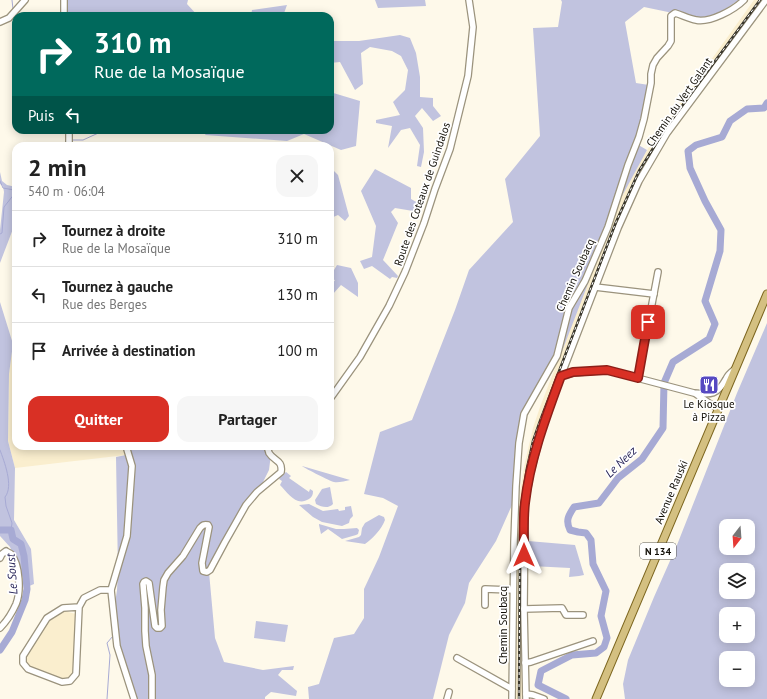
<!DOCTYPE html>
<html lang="fr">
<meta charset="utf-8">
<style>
body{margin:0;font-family:"PT Sans",sans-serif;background:#f6f6f6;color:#222;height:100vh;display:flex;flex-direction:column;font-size:15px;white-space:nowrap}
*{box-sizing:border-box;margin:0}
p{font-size:13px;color:#767676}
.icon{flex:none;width:22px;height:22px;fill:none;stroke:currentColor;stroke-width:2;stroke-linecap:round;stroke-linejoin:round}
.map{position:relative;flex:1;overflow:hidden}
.drawer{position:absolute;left:12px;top:142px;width:322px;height:308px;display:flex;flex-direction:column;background:#fff;border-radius:12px;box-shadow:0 2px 10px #0003}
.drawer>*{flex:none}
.hud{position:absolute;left:12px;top:12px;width:322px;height:122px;border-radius:12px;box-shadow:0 2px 10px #0003;background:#00695c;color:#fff;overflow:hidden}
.needle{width:26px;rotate:197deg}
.tools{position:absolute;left:719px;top:519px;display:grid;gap:8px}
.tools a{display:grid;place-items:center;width:36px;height:36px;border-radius:8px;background:#fff;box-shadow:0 2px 10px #0003;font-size:20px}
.pin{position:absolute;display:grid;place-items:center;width:34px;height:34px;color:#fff;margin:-17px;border-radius:8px;box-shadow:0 2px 6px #0006}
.me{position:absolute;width:44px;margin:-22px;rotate:0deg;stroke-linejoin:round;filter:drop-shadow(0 0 3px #0008)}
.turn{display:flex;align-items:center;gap:14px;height:84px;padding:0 16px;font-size:18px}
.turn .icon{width:52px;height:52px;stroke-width:2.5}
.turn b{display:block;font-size:28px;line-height:34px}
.then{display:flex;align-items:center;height:38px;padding:0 16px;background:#0003;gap:8px;font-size:15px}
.round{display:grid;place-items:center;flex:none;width:42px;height:42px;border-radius:12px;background:#f6f6f6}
.head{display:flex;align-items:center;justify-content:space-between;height:68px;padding:0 16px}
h1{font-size:24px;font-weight:800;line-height:30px}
.primary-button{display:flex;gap:8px;margin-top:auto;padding:8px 16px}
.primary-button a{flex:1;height:46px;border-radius:12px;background:#d93025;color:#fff;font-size:16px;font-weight:800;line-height:46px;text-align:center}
.primary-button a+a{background:#f6f6f6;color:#222}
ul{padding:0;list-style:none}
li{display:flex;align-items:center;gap:12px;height:56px;padding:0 16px;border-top:1px solid #e0e0e0}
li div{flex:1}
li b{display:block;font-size:15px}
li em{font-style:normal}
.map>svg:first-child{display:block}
.built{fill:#faeece}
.green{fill:#c1c3df;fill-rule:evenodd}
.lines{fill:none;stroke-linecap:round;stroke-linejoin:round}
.stream{stroke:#a7aad4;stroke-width:1}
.river{stroke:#a7aad4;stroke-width:7}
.minor-casing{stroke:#9b937d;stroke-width:8}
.major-casing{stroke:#7d661f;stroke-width:9}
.minor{stroke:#fff;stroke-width:5.5}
.major{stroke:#d4c081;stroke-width:7}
.rail-casing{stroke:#3a372d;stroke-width:2.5}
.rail{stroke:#fff;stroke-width:1;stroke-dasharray:3;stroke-linecap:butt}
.route-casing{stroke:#8d1f18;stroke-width:10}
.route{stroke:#d93025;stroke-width:7}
.labels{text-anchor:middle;stroke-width:3.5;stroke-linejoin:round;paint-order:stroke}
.shield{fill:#fff;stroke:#585651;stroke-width:1}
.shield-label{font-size:10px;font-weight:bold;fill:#110e06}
.street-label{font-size:11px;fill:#110e06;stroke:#fff}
.poi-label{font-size:11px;fill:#110e06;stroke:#fff}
.water-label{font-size:12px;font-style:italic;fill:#282559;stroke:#fff}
</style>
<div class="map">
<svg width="767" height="699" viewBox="0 0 767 699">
<rect width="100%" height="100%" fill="#fef9ea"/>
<g class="built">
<polygon points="754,0 763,0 667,128 651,154 636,182 615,228 539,430 529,469 523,508 522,524 522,699 516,699 517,530 518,504 525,462 533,428 540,407 621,198 641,160 651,144"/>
<polygon points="16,343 16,446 124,446 126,455 15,468 8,441 9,374 13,344"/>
<polygon points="64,611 76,614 74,673 67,680 28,666 26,657 50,618"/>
</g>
<g class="green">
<polygon points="66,0 188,0 187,4 198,16 60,16"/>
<polygon points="375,0 425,0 426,6 378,8"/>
<polygon points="561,0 739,0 716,15 696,18 682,19 668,12 644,7 625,22 636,83 649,85 635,143 647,150 621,198 561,354 548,380 523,411 519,428 514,469 512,505 496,541 469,583 465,603 449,635 433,699 309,699 308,687 319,684 334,638 354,634 364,618 364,589 379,557 398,506 383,498 364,494 380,432 412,420 455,310 469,270 513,222 505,179 540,136 533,28 558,27 562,2"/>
<polygon points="287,5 283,16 251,16 252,10"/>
<polygon points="400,35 410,38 416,53 420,77 420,97 433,98 433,106 441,116 433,121 422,108 415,116 423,128 424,152 421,167 417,166 420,145 410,128 401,130 388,148 392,126 376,123 376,120 400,115 393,102 405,90 408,70 401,56 392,51 370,47 361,53 363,84 355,90 340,62 330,63 330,41 359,41"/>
<polygon points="330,92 360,101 356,146 341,150 304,134 287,141 205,135 208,130 330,130"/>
<polygon points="0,164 0,172 2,181 7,185 16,187 16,221 0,263 0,230 4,192 3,186 0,184"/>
<polygon points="330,167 338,175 349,216 345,221 338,215 331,218 330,216"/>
<polygon points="375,169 411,188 411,199 418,203 413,211 395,208 391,212 398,223 383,260 398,276 397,278 392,277 390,279 372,266 364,269 360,261 372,257 376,226 361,191"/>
<polygon points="337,265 351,268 358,283 358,297 341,285 333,294 330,293 330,287 335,280 330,279 330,269 334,270"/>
<polygon points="0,302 13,344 9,374 8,441 15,468 14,520 31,549 34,584 27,587 10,547 0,536"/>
<path d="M767 323V699H625L623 684 628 660 654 597 677 545 737 393ZM726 526H748V548H726ZM726 570H748V592H726ZM726 614H748V636H726ZM726 658H748V680H726Z"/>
<polygon points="124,446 272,446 269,470 263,482 241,510 209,572 215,638 224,662 263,670 294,666 293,670 282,670 278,675 297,691 296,696 271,692 265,697 265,699 136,699 117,645 113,617 117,590 118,572 116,457 126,455"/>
<path d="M302 466 350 480C345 481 338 483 334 482 330 481 306 469 302 466Z"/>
<path d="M286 472 291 476 289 478 309 492 310 489 313 491C313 495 312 497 309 499 296 507 288 493 280 485L282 481 279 479 280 477Z"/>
<path d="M330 487 333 504C328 509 322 507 316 504L315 500 322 489Z"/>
<polygon points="309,504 323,511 338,509 339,511 345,510 345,507 351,506 353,516 350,519 349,523 342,526 322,522 313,517 299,505"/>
<path d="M379 515 384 517 385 520C381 530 373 538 365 544L345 541 359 537 361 535 362 528 365 523Z"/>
<polygon points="319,524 336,529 344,529 357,528 359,530 358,534 356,535 342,539 328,529 321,534 319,525"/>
<polygon points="528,541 575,545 584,575 579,576 569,577 570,568 531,566 527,562"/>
<polygon points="256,621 288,625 285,642 254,638"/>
</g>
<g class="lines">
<g class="stream">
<polyline points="12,0 13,9"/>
<polyline points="330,101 334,99"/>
<polyline points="73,140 83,140 105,130"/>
<polyline points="0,181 3,188 14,190 15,193 4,207 2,233 0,234"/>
<path d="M0 450C4 461 14 486 5 497L6 506 12 523 11 530"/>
<polyline points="107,699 110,655 107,643 113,636"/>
</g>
<g class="river">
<polyline points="0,530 11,530 13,539 21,544 24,556 27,589 25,600 12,632 0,650"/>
<path d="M566 699 538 685 541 671 572 655 596 653 604 647 607 638 601 616 606 591 593 564 591 540 586 533 578 532 570 530C565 520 569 515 574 507L599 503 618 478 642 459 663 428 664 383 673 362 709 339 715 324 705 301 720 251 721 230 705 201 690 168 688 151 696 145 722 137 730 121 747 109 764 108 767 103"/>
</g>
<g class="minor-casing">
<g id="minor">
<polyline points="64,16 64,0"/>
<polyline points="0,22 9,18 25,0"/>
<polyline points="69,146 69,130"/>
<polyline points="595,287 654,294"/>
<path d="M561 376 573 373 607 370 694 393C712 395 717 395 726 379 728 375 730 373 734 370"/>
<polyline points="638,378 658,272"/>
<polyline points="696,394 712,405 718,408"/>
<polyline points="330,399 360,357 389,306 405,272 424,223 435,189 450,149 468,76 473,27 469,0"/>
<polyline points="126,446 132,466 127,536 111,590 117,646 134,699"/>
<path d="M0 558 2 554 6 551C7 552 10 553 11 554 20 565 21 592 16 604 12 613 7 621 0 628"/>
<polyline points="485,605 485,589 513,590"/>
<polyline points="79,607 63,608 47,618 23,656 23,663 28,669 62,682 70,681 76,674 79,607 84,598 100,590 111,590"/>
<polyline points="524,609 562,608 566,615 583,615"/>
<polyline points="457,658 512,689"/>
<polyline points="525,663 531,662 593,641"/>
<polyline points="526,694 533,695 544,699"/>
<path d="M152 699V675L146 646 145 631V608L143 584 144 582 146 581 149 583 155 626 157 628H160L162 626 161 610 163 587 164 580 168 573 183 556 200 528C203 525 204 524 208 525L209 527 202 563 203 571 207 572 210 570 225 542 246 505 257 492 281 472C283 460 274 461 269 453 269 452 267 447 267 446"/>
<polyline points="447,699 449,692"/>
<path d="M512 699 514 542 516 486 519 443 524 414 557 356 569 308 585 281 608 227 628 165 639 137 644 119 651 83V74L653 65 657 58 668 46 671 41V16L675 13C682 15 689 19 696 20 710 23 734 10 744 0"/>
<polyline points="526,699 524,609 525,504 530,475 542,429 561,376 618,228 639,181 667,133 766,0"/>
</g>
</g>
<g class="major-casing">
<polyline id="major" points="596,699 767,294"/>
</g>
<use href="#minor" class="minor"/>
<use href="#major" class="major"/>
<g class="rail-casing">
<polyline id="rail" points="519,699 520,535 521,507 527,468 533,441 540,421 616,222 639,171 665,129 760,0"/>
</g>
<use href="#rail" class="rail"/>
</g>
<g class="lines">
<g class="route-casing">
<path id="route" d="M524 555C524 538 523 520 525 503 530 459 546 417 561 376L573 372 607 370 638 378 648 322"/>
</g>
<use href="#route" class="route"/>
</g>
<defs>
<g id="restaurant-square" transform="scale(1)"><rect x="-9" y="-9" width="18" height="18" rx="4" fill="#5649c1" stroke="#fff"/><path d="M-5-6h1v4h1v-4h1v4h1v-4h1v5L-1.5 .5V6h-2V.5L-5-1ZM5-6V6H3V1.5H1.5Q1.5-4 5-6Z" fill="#fff"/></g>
</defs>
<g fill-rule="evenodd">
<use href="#restaurant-square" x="709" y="385"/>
</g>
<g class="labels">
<rect class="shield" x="640" y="543" width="36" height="16" rx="3"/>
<g class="shield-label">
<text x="658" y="555">N 134</text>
</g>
<g class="street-label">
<text transform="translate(679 102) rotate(-55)" y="4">Chemin du Vert Galant</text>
<text transform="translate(422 194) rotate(-71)" y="4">Route des Coteaux de Guindalos</text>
<text transform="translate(575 275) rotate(-66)" y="4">Chemin Soubacq</text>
<text transform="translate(671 492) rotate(-67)" y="4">Avenue Rauski</text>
<text transform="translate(503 625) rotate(-90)" y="4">Chemin Soubacq</text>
</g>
<g class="poi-label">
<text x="709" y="408">Le Kiosque<tspan x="709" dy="13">à Pizza</tspan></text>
</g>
<g class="water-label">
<text transform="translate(621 462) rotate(-44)" y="4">Le Neez</text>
<text transform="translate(12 574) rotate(-94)" y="4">Le Soust</text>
</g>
</g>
</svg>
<div class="tools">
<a><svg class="needle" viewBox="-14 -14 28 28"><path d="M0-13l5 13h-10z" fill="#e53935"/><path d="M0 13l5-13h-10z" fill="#767676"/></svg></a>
<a><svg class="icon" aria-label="layers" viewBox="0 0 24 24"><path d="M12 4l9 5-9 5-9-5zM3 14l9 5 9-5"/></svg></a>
<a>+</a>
<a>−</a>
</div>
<div class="pin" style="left:648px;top:322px;background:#d93025"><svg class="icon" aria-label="arrive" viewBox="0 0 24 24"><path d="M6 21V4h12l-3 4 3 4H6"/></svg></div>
<svg class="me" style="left:524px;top:555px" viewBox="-20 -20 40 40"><path d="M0-17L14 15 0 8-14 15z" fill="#d93025" stroke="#fff" stroke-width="4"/></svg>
<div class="hud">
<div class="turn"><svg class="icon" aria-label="right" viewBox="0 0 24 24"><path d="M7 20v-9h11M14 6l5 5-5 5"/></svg><div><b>310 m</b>Rue de la Mosaïque</div></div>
<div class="then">Puis<svg class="icon" aria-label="left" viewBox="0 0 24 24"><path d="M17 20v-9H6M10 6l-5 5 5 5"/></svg></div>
</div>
<section class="drawer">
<div class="head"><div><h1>2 min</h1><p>540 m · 06:04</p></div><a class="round"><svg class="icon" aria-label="close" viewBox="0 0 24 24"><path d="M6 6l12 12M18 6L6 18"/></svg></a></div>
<ul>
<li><svg class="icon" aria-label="right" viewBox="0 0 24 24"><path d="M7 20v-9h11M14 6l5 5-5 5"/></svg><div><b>Tournez à droite</b><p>Rue de la Mosaïque</p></div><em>310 m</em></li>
<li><svg class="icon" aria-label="left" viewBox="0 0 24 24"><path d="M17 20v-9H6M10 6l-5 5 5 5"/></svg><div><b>Tournez à gauche</b><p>Rue des Berges</p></div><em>130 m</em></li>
<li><svg class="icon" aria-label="arrive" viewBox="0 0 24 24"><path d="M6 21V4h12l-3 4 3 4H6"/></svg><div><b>Arrivée à destination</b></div><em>100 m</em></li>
</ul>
<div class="primary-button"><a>Quitter</a><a>Partager</a></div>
</section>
</div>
